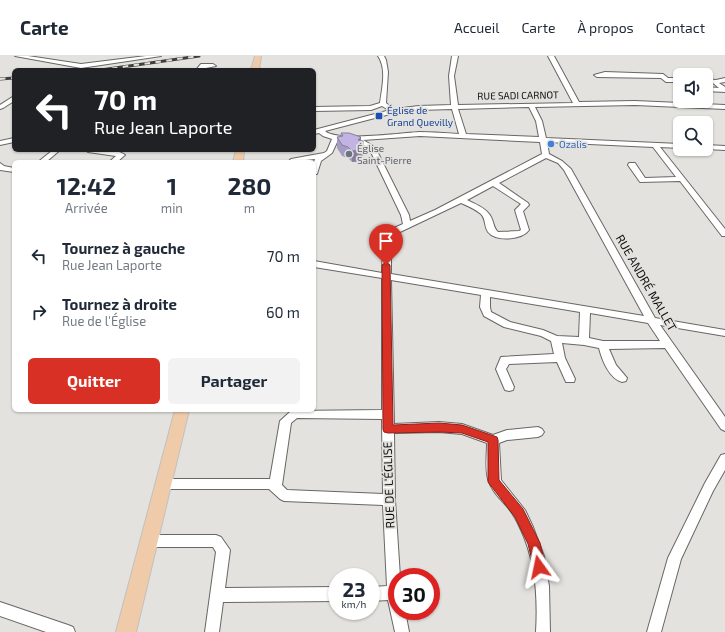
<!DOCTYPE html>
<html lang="fr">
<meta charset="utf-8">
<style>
body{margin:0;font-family:"Exo 2",sans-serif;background:#f2f2f3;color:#1f2937;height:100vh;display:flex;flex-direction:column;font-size:15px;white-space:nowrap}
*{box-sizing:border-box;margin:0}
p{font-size:13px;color:#747a83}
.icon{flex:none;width:22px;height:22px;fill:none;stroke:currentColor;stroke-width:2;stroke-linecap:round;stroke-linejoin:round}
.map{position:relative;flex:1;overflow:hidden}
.details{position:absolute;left:12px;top:104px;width:304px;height:252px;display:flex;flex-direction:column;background:#fff;border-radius:6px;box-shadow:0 1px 3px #0004}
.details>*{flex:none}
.hud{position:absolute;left:12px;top:12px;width:304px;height:84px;border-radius:6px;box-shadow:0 1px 3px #0004;background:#202124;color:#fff;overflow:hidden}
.tools{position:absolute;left:673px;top:12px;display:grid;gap:8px}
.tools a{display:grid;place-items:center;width:40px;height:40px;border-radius:6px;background:#fff;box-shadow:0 1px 3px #0004;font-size:20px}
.speed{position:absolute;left:328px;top:512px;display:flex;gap:8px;font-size:20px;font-weight:700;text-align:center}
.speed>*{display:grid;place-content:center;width:52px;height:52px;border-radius:50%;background:#fff;box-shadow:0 1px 3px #0004;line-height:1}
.speed small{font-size:10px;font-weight:400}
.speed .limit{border:6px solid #d22;background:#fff;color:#111}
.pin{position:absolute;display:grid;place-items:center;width:34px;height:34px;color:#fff;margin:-41px -17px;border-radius:50% 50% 50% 0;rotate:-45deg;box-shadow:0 0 4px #0007}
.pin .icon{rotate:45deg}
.me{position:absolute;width:44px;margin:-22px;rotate:348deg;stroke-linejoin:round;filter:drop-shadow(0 0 3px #0008)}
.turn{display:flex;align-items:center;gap:14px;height:84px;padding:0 16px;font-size:18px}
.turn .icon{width:52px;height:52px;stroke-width:2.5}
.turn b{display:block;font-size:28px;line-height:34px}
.eta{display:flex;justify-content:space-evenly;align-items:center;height:68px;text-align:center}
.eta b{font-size:24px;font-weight:700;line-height:28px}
.primary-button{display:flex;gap:8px;margin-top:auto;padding:8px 16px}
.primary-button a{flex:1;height:46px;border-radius:6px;background:#d93025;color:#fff;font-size:16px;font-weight:700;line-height:46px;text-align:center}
.primary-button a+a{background:#f2f2f3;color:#1f2937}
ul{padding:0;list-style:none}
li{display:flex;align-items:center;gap:12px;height:56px;padding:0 16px}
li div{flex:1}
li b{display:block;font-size:15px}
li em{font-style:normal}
header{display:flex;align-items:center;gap:24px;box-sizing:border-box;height:56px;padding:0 20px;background:#fff;border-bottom:1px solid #e0e1e3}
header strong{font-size:19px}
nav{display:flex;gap:22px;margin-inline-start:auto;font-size:14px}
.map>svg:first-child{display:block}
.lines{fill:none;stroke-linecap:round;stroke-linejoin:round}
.minor-casing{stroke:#686763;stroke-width:2}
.major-casing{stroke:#c1c1c0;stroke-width:2}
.minor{fill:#fff;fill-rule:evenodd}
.major{fill:#efcbaa;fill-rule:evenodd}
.rail-casing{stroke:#3f3e3c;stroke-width:3}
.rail{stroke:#e4e2de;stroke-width:2;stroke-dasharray:5.5;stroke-linecap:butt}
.wall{fill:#a69bc2}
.shaded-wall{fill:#877e9e}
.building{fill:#c1b4e2;stroke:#877e9e}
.route{fill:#d93025;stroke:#8d1f18}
.transit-dot{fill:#1a4fb4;stroke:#e4e2de;stroke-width:1.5}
.shop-dot{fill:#3f7fe0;stroke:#e4e2de;stroke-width:1.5}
.worship-dot{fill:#6b7280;stroke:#e4e2de;stroke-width:1.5}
.labels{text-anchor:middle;stroke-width:3.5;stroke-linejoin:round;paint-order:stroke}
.far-street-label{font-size:10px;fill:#10100e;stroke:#e4e2de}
.far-transit-label{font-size:10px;fill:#164399;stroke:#e4e2de;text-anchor:start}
.far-shop-label{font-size:10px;fill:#366cbe;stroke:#e4e2de;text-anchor:start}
.far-worship-label{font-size:10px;fill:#5b616d;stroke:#e4e2de;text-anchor:start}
.street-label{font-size:12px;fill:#10100e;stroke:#e4e2de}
</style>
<header>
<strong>Carte</strong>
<nav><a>Accueil</a><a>Carte</a><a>À propos</a><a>Contact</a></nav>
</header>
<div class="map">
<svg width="725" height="576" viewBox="0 0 725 576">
<rect width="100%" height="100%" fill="#e4e2de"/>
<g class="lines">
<g class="minor-casing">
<g id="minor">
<polygon points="15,0 28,0 81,8 146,0 161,0 81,12"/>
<path d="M378 0H384L386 4 388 16 386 47 391 51V53H387L382 50 371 54 314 55V51L370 50 380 47C382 32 387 13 378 0Z"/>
<path d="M452 0H458L454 20 458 49 573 47 548 0H554L579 46 635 45 725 49V53L635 49 535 51 542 65 546 82 680 88V92L660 91 725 173V180H722L680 125 640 126 628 109 629 107H635L645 122 676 121 653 91 547 86 549 98 562 105 571 113 655 262 725 274V280L660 269 725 361V375L721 373 665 292 609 293 616 309 627 322 626 325 622 326C609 322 602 304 599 292L584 289 562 287 565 302 575 323 574 326H566L557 306 509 308 506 313 514 331 513 334 509 335 505 334 496 313 501 301 554 298 551 285 541 280 504 271 484 260 480 251 481 239 391 224 394 368 439 366 462 368 493 379 507 374 538 371 542 373 544 376 542 379 538 381 507 384 499 387 501 424 525 454 533 471 544 500 549 530 550 576H536C538 542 536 506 521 474 518 467 514 459 509 453 502 444 491 435 488 423 485 412 487 399 487 387L462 378 439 376 394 377 395 444 400 521H397V555H405L409 576H395L388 544 371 545V531L387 530 383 449 284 445 280 443 269 433H164L160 432 158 428 160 424 164 423H270L280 365 291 355 382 354V222L314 211V205L382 217 383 184 394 172 403 168 401 159 369 92 355 85 338 84 332 97 321 105 317 118H314V106L315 103 288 106 291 103 324 97 327 95 332 83 323 80 319 77 314 78V74L394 53 419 50 451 49 449 20ZM529 51 536 65 539 81 466 78 458 53ZM452 53 459 78C446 77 432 76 419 76 401 77 336 86 325 75L394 57 419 54ZM420 80 540 86 542 98 435 154 410 165 409 159 375 91 363 84ZM546 102 558 107 564 114 644 260 391 218V185L400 176 461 147C468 150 475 153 481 158 486 163 484 170 488 176 496 186 522 184 529 174L523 155 529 149 528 147 499 127ZM493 130 521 148 515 154 521 174 519 175 498 176C493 172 494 164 489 158 484 151 475 148 467 144ZM490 241 580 256 579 281 557 280 543 274 510 266 491 256 490 251ZM590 257 648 267 660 285H603L589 282ZM297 362 382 363 383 438 287 434 282 429 291 367Z"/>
<polygon points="201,8 213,8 216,10 196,14"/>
<polygon points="605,16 663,18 668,22 680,22 680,26 666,26 661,22 597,21 594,19"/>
<polygon points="725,22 725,26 719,27 725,31 725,36 706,35 706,31 719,32 713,27 706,27 706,23 716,24"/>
<polygon points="14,40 14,45 3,52 0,53 0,49"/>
<polygon points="14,82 14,86 0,89 0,85"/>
<polygon points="706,89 725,90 725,94 706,93"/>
<polygon points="53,94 60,94 46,106 38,106"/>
<path d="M85 94C96 94 116 92 125 99L117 106H109L116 100 88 96Z"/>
<polygon points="0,107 4,110 14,112 14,116 0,114"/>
<polygon points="725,398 725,414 713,435 681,503 661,576 647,576 668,502 705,427 721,399"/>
<polygon points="150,479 216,479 221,481 230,494 225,532 337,531 337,545 223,546 219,576 205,576 216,496 213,491 150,491 145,489 143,485 145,481"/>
<polygon points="0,546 68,569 73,571 75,576 46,576 0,560"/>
</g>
</g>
<g class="major-casing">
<g id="major">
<polygon points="255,0 261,0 259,14 251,14"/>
<polygon points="236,94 244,94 243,106 233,106"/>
<polygon points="175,354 189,354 136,576 116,576"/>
</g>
</g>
<use href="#minor" class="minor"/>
<use href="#major" class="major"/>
<g class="rail-casing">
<g id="rail">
<polyline points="101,14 199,0"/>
<polyline points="0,23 14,22"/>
</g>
</g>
<use href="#rail" class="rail"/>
</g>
<polygon class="wall" points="341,77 361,81 361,85 363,85 363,105 352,106 348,102 342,100 337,92 337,81 341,81"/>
<polygon class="shaded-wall" points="361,81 361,92 363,94 363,105 352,106 352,95 358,84"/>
<polygon class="building" points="341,77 349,77 361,81 358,84 363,85 363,90 361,91 363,94 352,95 348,91 342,89 337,81 343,80"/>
<polygon class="route" points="386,206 390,209 393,369 439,367 462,369 497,381 498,384 499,424 523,453 540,487 546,511 544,516 539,517 535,516 528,488 515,461 488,426 488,386 462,377 439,376 388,377 384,376 383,373 382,209"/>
<rect class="transit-dot" x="375" y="56" width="8" height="8" rx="2"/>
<circle class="shop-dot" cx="551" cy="88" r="4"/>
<circle class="worship-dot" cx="349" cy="98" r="4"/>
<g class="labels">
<g class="far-street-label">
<text transform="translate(518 39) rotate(-1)" y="4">RUE SADI CARNOT</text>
</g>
<g class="far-transit-label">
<text x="387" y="58">Église de<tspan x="387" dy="12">Grand Quevilly</tspan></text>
</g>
<g class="far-shop-label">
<text x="559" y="92">Ozalis</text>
</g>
<g class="far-worship-label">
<text x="357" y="96">Église<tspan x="357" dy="12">Saint-Pierre</tspan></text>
</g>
<g class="street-label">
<text transform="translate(646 227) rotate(60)" y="4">RUE ANDRÉ MALLET</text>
<text transform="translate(389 429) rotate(-92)" y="4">RUE DE L'ÉGLISE</text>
</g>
</g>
</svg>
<div class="tools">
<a><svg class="icon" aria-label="sound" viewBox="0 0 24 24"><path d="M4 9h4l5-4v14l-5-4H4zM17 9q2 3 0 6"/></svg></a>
<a><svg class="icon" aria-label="search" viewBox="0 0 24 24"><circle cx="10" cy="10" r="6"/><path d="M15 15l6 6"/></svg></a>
</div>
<div class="speed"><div>23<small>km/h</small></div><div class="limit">30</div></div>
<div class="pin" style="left:386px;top:209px;background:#d93025"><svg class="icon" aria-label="arrive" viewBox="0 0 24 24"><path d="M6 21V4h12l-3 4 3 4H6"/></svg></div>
<svg class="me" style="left:539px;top:511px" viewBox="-20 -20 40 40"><path d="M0-17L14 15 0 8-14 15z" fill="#d93025" stroke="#fff" stroke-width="4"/></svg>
<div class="hud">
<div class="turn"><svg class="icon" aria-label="left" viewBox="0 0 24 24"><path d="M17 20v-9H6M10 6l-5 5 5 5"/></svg><div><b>70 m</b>Rue Jean Laporte</div></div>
</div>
<section class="details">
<div class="eta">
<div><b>12:42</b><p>Arrivée</p></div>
<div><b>1</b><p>min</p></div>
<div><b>280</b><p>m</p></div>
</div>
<ul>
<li><svg class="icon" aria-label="left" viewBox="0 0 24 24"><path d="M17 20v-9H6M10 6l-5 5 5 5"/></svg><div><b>Tournez à gauche</b><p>Rue Jean Laporte</p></div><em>70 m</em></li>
<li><svg class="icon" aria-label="right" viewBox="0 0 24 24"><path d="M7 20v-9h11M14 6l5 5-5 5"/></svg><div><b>Tournez à droite</b><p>Rue de l'Église</p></div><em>60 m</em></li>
</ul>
<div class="primary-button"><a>Quitter</a><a>Partager</a></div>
</section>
</div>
